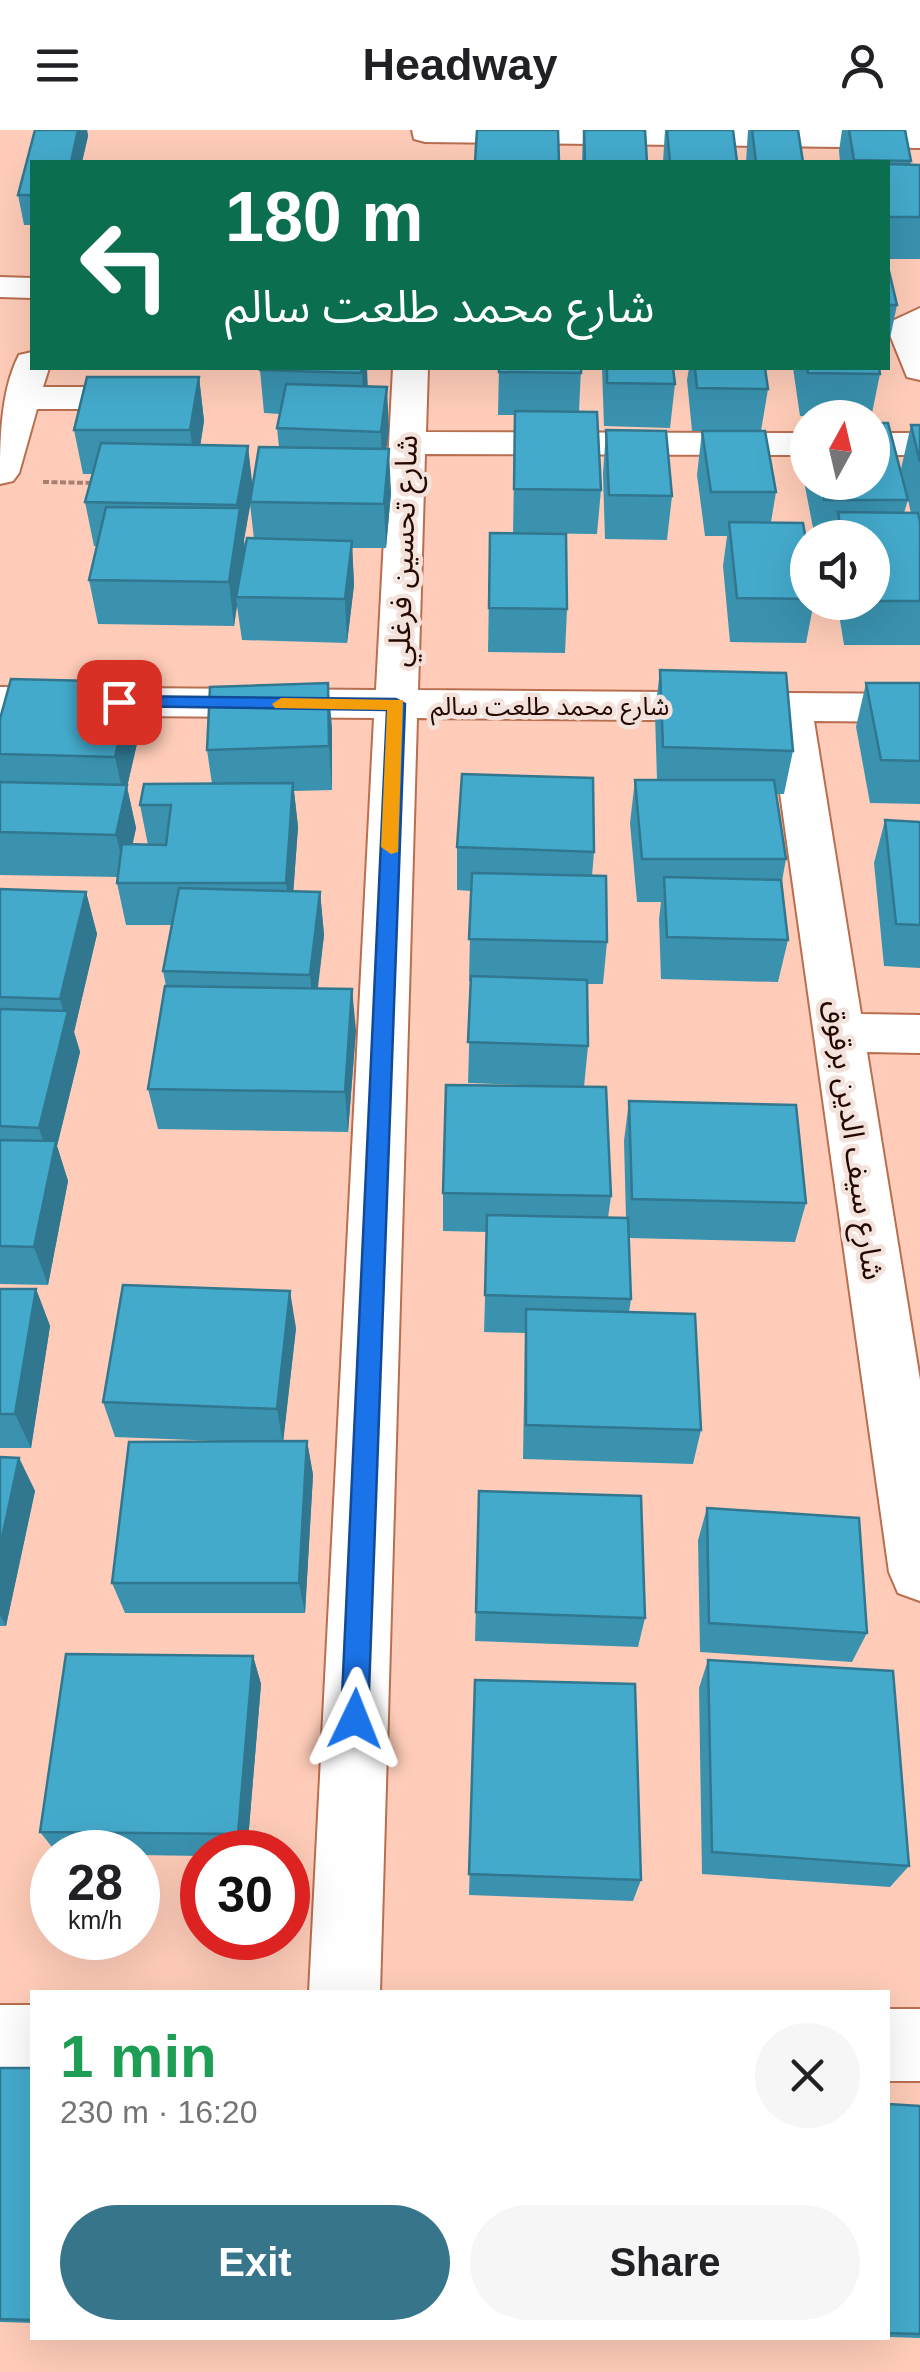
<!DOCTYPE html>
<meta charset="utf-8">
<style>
body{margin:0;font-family:Helvetica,"Noto Sans Arabic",sans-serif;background:#f6f6f6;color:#202124;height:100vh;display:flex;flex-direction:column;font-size:38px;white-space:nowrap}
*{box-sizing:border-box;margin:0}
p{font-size:32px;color:#757577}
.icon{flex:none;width:55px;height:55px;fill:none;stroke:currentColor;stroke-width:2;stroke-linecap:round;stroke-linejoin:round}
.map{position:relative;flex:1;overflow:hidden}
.drawer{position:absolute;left:30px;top:1860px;width:860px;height:350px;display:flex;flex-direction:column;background:#fff;border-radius:0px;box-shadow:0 10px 40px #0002}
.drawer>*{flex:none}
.banner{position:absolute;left:30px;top:30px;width:860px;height:210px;border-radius:0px;box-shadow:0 10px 40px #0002;background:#0b6e4f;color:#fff;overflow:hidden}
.needle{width:65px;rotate:8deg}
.tools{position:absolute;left:790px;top:270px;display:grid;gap:20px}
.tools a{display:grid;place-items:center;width:100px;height:100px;border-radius:50%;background:#fff;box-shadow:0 10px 40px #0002;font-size:50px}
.speed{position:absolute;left:30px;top:1700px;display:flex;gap:20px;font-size:50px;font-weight:700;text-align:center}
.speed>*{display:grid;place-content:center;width:130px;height:130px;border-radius:50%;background:#fff;box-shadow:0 10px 40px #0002;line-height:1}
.speed small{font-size:25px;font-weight:400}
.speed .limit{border:15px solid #d22;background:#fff;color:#111}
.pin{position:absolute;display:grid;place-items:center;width:85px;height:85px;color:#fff;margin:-42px;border-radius:20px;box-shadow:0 5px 15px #0006}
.me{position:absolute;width:110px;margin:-55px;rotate:2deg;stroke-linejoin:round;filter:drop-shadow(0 0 8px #0008)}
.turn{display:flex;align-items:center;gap:35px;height:210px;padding:0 30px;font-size:45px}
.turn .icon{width:130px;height:130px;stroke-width:2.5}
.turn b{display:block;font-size:70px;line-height:85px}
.round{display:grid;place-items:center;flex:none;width:105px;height:105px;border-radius:52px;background:#f6f6f6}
.head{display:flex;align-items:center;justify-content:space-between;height:170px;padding:0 30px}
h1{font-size:60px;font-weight:800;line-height:75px;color:#1e9e55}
.button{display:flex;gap:20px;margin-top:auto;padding:20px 30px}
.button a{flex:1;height:115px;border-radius:60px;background:#37758b;color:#fff;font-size:40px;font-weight:800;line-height:115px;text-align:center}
.button a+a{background:#f6f6f6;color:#202124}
header{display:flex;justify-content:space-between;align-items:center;height:130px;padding:0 30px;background:#fff;font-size:45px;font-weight:800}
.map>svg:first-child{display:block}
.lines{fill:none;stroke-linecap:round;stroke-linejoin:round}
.minor-casing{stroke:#b96e4f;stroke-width:4}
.path{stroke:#a87f6f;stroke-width:4;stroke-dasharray:6 2.5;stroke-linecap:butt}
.minor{fill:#fff;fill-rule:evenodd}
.wall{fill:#3a92af;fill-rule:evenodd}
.shaded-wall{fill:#30778f}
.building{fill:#4ac;stroke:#30778f;stroke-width:2.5}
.route{fill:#1a73e8;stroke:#114b97;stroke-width:2.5}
.slow{fill:#f59e0b}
.labels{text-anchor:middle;stroke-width:9;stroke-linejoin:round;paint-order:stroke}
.far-street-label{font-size:25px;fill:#240800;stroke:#f3e2db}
.street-label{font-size:30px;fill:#240800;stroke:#f3e2db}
</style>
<header><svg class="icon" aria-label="menu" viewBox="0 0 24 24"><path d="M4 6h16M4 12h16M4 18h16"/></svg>Headway<svg class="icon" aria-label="person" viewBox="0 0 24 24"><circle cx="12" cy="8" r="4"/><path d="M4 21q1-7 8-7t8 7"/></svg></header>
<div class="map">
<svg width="920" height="2242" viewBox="0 0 920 2242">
<rect width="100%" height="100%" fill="#feccb8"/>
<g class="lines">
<g class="minor-casing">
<g id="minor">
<polygon points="412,0 920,0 920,18 425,12 414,9"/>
<polygon points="0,147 32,148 32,168 0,167"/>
<polygon points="920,178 920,250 907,247 888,200 892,191"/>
<path d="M32 222V238H49L43 257H159L172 260 177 268 172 276 159 279H37L19 343 13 351 0 354C0 312 0 262 19 225Z"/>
<polygon points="393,238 428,238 426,302 808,303 808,325 425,324 418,560 920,564 920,592 814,591 861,884 920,885 920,923 867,922 920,1250 920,1471 898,1463 889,1442 770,591 417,588 380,1862 309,1862 374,588 0,585 0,557 376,560"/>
<rect x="872" y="303" width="48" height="22"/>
<rect x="0" y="1875" width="32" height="72"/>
<rect x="888" y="1879" width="32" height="72"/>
</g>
</g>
<polyline class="path" points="43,352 95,353"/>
<use href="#minor" class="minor"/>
</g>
<g class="wall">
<polygon points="35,0 87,0 88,6 82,32 32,32 32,95 24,95 18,65"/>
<polygon points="583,0 645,0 647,32 582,32"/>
<polygon points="665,0 733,0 737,32 663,32"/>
<polygon points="748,0 798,0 803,32 746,32"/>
<polygon points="842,0 905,0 911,35 920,35 920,129 888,129 888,32 840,32 839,21"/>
<polygon points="888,137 897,175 888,218"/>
<path d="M367 238V256L389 301 386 319 391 363 386 418H352L354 455 347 513 242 510 237 476 234 496 98 494 89 450 97 416H94L85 372 93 344H83L74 300 199 247 204 291 200 315 248 316 252 357 279 317 277 298 280 284 264 283 260 240ZM250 374 254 409 245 419 244 410Z"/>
<polygon points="499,238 581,238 579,282 601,360 597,404 513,403 515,285 498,285"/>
<polygon points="602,238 673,238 675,254 670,298 604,296"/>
<polygon points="689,238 765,238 768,259 761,301 776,362 771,392 808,422 808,472 814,472 806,513 730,512 723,436 727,406 705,406 697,345 702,301 692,301 687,250"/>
<polygon points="793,238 879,238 880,244 871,288 800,286"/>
<polygon points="911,295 920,295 920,515 844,515 837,472 872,472 872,408 815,408 801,336 808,297 808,352 872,352 908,370 904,383 911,383 901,339"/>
<polygon points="606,300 672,366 667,410 605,409 603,344"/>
<polygon points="490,403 567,479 565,523 488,522"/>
<polygon points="660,540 793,621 784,664 776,664 786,729 782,751 788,810 778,852 661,849 659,789 661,772 637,772 630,693 635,650 657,650 655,583"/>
<polygon points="866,553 920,553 920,674 870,673 856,597"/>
<polygon points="0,589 141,596 127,657 136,698 132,714 148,715 140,675 212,654 207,620 332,597 332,660 294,661 298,697 293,762 320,762 324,805 318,858 356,900 348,1002 158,999 148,959 166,856 163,841 171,795 126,795 117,753 118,747 0,745"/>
<polygon points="885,690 920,692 920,838 884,836 874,733"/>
<polygon points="457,717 594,722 592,746 607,812 603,854 587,854 588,916 584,957 468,953 471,851 469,851 471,761 457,760"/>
<polygon points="0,759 86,762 97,804 74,902 80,922 57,1016 68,1051 48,1155 0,1154"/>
<polygon points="629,971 806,1073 795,1112 629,1108 631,1169 629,1182 701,1300 693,1334 523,1329 525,1203 484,1202 487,1102 443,1101 443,1063 611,1066 608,1088 626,1088 624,1011"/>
<polygon points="0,1159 36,1159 50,1196 31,1318 0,1318"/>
<polygon points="296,1198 283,1311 307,1311 313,1345 305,1483 125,1483 112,1453 244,1312 115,1307 103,1272"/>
<polygon points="0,1327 19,1328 35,1361 6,1496 0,1496"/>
<polygon points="479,1361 645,1488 638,1517 475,1511"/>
<polygon points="707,1378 867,1503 852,1532 700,1522 698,1410"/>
<polygon points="253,1526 261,1554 247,1722 202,1722 202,1726 138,1725 138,1722 56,1722 40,1702"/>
<polygon points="708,1530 909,1736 890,1757 702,1744 699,1558"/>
<polygon points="475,1550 641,1750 633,1771 469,1765"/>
<polygon points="0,1938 32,1938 32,2193 0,2192"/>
<polygon points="888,1974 920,1976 920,2208 888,2207"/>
</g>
<g class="shaded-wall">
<polygon points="78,0 87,0 88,6 82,32 71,32"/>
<polygon points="362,238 367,238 368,262 363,287"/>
<polygon points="199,247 204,291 196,344 190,300"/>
<polygon points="387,257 389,301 382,345 381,302"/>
<polygon points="248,316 253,360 244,410 245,422 236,467 237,475 234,496 229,452 238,388 237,375"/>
<polygon points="389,319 391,363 386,418 384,374"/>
<polygon points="352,411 354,455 347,513 345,469"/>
<polygon points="132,552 141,596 127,657 136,698 126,747 116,705 124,668 115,627"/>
<polygon points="328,553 332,597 332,660 329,616"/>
<polygon points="293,653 298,697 291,795 286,753"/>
<polygon points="86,762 97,804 74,902 80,922 57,1016 68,1051 48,1155 34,1117 51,1034 39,998 66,889 60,869"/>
<polygon points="320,762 324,805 314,886 310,845"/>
<polygon points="352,859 356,900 348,1002 345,962"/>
<polygon points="36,1159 50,1196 31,1318 15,1284"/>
<polygon points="290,1161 296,1198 283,1313 277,1279"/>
<polygon points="307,1311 313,1345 305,1483 299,1453"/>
<polygon points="19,1328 35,1361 6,1496 0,1485 0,1417"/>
<polygon points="253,1526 261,1554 247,1722 245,1722 238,1704"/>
</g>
<g class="building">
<polygon points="35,0 78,0 71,32 32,32 32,65 18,65"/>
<polygon points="477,0 558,0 559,32 475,32"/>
<polygon points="584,0 645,0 647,32 585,32"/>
<polygon points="667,0 733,0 737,32 670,32"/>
<polygon points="752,0 798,0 803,32 756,32"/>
<polygon points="849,0 905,0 911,31 854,30"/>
<polygon points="888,34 920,35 920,87 889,87 888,75"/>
<polygon points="888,137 897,175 888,175"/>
<polygon points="260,238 362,238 361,243 260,240"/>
<polygon points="499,238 581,238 581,243 499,242"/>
<polygon points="607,238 673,238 675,254 607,253"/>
<polygon points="695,238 765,238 768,259 697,258"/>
<polygon points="807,238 879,238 880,244 808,243"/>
<polygon points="87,247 199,247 190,300 74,300"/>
<polygon points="286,254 387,257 381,302 277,298"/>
<polygon points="515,281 597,282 601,360 514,359"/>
<polygon points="872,293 888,293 908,370 824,370 821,352 872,352"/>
<polygon points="911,295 920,295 920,332"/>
<polygon points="606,300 666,301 672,366 609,365"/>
<polygon points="702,301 765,301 776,362 711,362"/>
<polygon points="101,313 248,316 237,375 85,372"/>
<polygon points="259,317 389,319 384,374 250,372"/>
<polygon points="106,377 240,378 229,452 89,450"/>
<polygon points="838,382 918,383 920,392 920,471 872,471 872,408 842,408"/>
<polygon points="729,392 803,393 808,422 808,469 737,468"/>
<polygon points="490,403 566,404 567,479 489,478"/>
<polygon points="247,408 352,411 345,469 236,467"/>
<polygon points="660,540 786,543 793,621 663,617"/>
<polygon points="11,549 132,552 115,627 0,624 0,589"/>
<polygon points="328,553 329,616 207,620 210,557"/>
<polygon points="866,553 920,553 920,631 881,630"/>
<polygon points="462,644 593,648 594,722 457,717"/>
<polygon points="635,650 774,650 786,729 642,729"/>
<polygon points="0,652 127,655 116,705 0,702"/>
<polygon points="293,653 286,753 117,753 122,714 166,715 171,675 140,675 144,654"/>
<polygon points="885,690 920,692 920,795 896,794"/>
<polygon points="472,743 606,746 607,812 469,809"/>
<polygon points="664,747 781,750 788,810 667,807"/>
<polygon points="179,758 320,762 310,845 163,841"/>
<polygon points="0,759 86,762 60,869 0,867"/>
<polygon points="471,846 587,850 588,916 468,912"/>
<polygon points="165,856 352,859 345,962 148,959"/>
<polygon points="0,879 68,881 39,998 0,996"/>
<polygon points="446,955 606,957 611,1066 443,1063"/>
<polygon points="629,971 796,975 806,1073 632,1069"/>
<polygon points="0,1010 56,1011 34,1117 0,1116"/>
<polygon points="487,1085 628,1088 631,1169 485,1165"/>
<polygon points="123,1155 290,1161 277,1279 103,1272"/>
<polygon points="0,1159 36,1159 15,1284 0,1284"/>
<polygon points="526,1179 695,1184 701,1300 526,1295"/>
<polygon points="307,1311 299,1453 112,1453 129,1312"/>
<polygon points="0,1327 19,1328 0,1417"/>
<polygon points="479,1361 641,1366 645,1488 476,1482"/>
<polygon points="707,1378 859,1388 867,1503 709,1493"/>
<polygon points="66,1524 253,1526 238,1704 40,1702"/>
<polygon points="708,1530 893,1541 909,1736 712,1722"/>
<polygon points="475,1550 635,1554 641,1750 469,1744"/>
<polygon points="0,1938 32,1938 32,2190 0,2189"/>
<polygon points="888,1974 920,1976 920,2204 888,2203"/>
</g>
<polygon class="route" points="119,566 396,569 405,574 368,1589 364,1599 355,1603 345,1599 341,1589 387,580 113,576 110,572"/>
<polygon class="slow" points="281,568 403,570 398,722 391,724 381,717 387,580 275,578 272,574"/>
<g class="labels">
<g class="far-street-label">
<text x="550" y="585">شارع محمد طلعت سالم</text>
</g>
<g class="street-label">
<text transform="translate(403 421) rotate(-88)" y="10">شارع تحسين فرغلي</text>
<text transform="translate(854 1010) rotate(82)" y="10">شارع سيف الدين برقوق</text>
</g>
</g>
</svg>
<div class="tools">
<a><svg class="needle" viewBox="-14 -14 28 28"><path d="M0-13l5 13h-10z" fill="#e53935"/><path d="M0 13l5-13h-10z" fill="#757577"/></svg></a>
<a><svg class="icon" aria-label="sound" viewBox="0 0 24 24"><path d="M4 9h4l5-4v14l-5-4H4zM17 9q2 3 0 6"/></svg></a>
</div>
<div class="speed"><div>28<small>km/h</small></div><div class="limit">30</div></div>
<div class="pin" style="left:119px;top:572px;background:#d93025"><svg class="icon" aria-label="arrive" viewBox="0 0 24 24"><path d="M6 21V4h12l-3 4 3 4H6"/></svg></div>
<svg class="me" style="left:355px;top:1589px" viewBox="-20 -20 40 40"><path d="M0-17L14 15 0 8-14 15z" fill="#1a73e8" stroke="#fff" stroke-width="4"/></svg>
<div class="banner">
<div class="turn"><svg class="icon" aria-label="left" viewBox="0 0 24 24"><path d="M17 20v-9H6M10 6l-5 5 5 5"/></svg><div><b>180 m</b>شارع محمد طلعت سالم</div></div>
</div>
<section class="drawer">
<div class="head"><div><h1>1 min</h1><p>230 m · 16:20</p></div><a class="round"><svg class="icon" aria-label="close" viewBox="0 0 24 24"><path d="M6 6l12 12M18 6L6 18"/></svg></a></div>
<div class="button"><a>Exit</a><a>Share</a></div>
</section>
</div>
